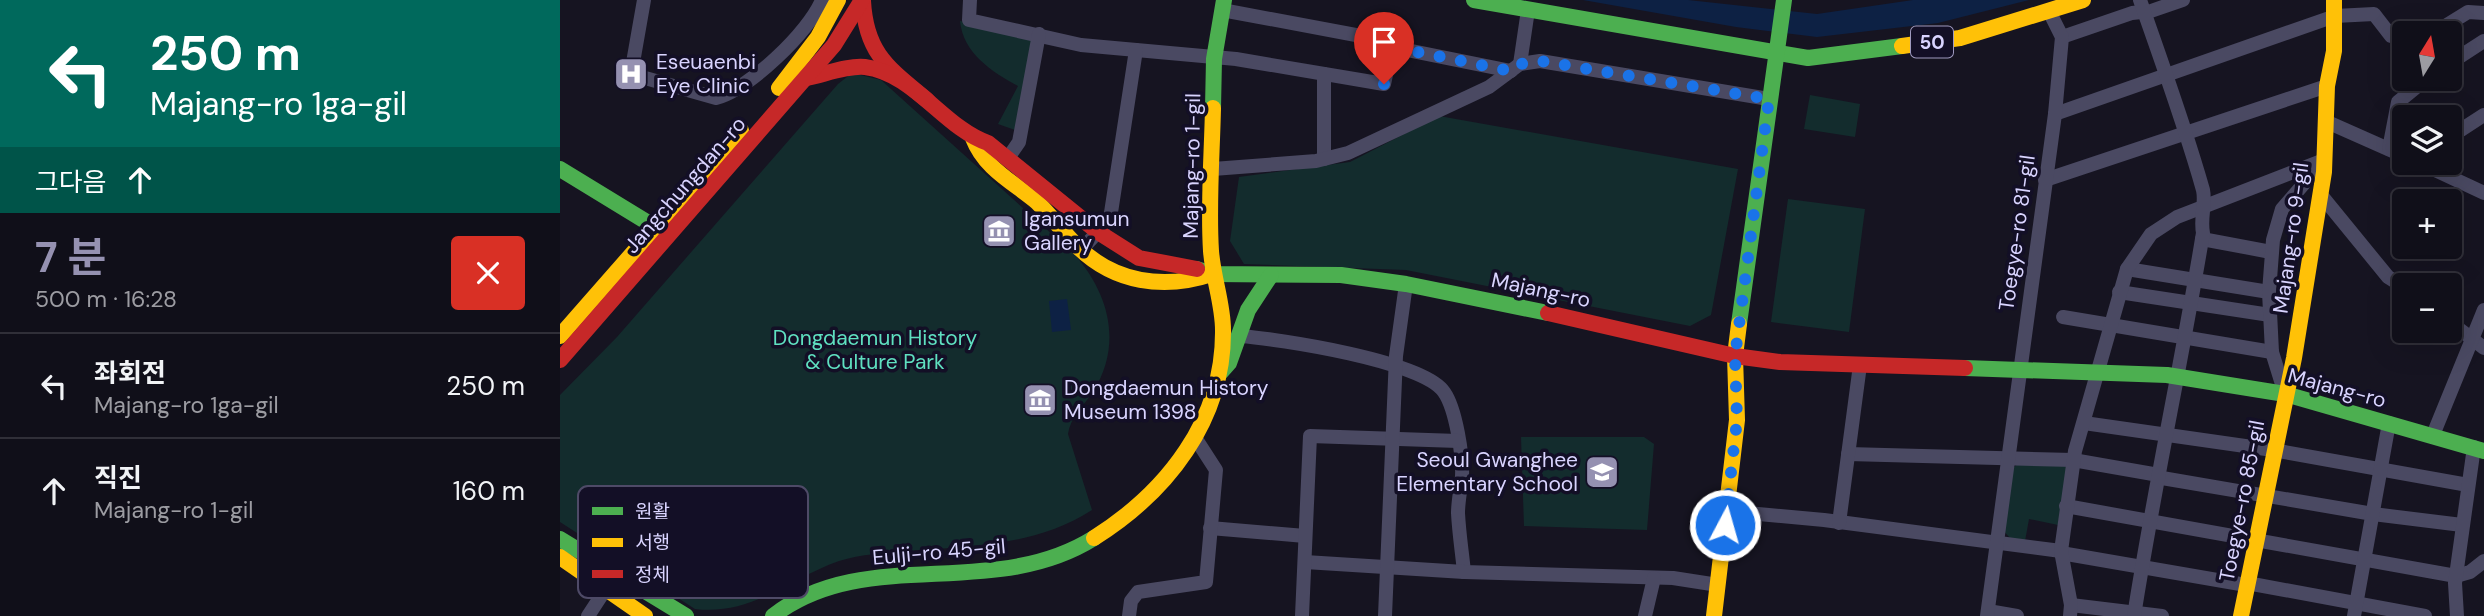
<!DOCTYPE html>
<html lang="ko">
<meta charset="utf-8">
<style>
body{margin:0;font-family:"DM Sans","Noto Sans KR",sans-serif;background:#191822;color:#f1f3f6;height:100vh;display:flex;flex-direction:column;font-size:26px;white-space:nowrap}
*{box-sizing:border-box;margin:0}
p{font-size:23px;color:#9c9ca2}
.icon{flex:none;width:38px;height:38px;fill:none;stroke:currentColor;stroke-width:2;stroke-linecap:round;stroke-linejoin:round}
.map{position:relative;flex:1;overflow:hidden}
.details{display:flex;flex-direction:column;background:#100f19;width:560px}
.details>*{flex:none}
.guide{background:#00695c;color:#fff;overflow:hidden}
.needle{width:46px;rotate:11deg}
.tools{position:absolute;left:1832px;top:21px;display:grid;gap:14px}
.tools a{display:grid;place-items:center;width:70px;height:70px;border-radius:7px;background:#100f19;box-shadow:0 7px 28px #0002,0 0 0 2px #302f38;font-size:35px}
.pin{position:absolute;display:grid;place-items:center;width:60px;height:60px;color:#fff;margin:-72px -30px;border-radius:50% 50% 50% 0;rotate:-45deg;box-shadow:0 0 7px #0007}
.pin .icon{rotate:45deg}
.me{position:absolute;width:77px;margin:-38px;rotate:6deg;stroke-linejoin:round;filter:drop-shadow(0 0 5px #0008)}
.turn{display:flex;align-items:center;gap:24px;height:147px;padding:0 35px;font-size:32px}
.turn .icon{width:91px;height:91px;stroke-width:2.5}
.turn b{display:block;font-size:49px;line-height:60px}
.then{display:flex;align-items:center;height:66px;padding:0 35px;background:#0003;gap:14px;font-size:26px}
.round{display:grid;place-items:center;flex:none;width:74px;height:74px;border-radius:7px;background:#191822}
.head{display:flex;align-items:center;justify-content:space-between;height:119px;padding:0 35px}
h1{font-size:42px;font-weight:700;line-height:52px;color:#9591b1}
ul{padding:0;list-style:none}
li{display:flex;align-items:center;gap:21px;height:105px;padding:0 35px;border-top:2px solid #302f38}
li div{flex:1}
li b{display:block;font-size:26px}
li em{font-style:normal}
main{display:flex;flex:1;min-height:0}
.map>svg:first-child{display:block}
.green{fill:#132c2d}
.water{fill:#0d2144}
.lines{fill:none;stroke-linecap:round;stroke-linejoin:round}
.street{stroke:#4a4962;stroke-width:14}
.fast{stroke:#4caf50;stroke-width:16}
.slow{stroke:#ffc107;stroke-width:16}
.jam{stroke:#c62828;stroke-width:16}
.route{stroke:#1a73e8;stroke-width:12;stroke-dasharray:0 21.6}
.labels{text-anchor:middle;stroke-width:7;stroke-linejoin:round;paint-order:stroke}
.shield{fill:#130f26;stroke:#9e99be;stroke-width:2}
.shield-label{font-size:19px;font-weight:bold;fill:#d9d4ff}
.poi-label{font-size:21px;fill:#d9d4ff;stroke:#130f26;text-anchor:start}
.street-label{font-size:21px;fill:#d9d4ff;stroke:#130f26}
.park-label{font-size:21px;fill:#5fe0c0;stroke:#130f26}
.key{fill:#130f26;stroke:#4e4a67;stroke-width:2}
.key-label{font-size:19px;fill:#d9d4ff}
</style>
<main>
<section class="details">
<div class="guide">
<div class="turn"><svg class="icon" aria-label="left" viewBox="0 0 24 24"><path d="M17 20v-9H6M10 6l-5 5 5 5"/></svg><div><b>250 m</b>Majang-ro 1ga-gil</div></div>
<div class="then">그다음<svg class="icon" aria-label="ahead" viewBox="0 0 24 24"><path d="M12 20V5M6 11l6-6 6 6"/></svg></div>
</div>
<div class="head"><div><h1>7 분</h1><p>500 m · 16:28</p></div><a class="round" style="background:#d93025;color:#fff"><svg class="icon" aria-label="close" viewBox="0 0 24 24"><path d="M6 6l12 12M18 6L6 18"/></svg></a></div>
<ul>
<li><svg class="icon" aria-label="left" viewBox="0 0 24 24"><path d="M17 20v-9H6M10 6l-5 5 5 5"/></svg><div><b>좌회전</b><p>Majang-ro 1ga-gil</p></div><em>250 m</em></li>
<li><svg class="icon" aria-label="ahead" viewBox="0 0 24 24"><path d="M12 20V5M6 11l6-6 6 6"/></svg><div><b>직진</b><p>Majang-ro 1-gil</p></div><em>160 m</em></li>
</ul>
</section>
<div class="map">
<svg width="1924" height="616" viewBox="0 0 1924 616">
<rect width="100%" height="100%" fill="#161421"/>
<g class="green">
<path d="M400 21 468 35 473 42 455 130 438 124 458 86C432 72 403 53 400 21Z"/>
<path d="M292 73 321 80 515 255C549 294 563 344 533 392 524 405 510 418 508 434L532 510C476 546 413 546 348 551 325 553 301 554 279 561 230 578 192 616 135 609L0 522V395L57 337 278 84Z"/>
<polygon points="1250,95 1300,104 1295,137 1244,129"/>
<polygon points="879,116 1178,169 1151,315 1130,326 846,270 684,264 670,241 679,177 790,162"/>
<polygon points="1228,199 1305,209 1289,332 1211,322"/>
<polygon points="961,437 1084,437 1094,444 1087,530 964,526"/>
<polygon points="1459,463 1508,464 1498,525 1469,519 1465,541 1450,538 1440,527 1449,471"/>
</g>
<g class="water">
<polygon points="1023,0 1128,0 1257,14 1353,0 1469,0 1378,23 1257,37 1176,27"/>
<polygon points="507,299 511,330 492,332 489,301"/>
</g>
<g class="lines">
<g class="street">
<path d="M84 0 71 74 156 98C189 89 249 32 262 0"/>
<polyline points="410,0 409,20 521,45 676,59 824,84 833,42 662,10"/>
<polyline points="1874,33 1908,12 1924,13"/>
<polyline points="1502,37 1572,13 1591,11 1623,0"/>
<polyline points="832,47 951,71"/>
<polyline points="1890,63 1924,41"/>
<polyline points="960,64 968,10"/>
<polyline points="764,74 764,159"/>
<polyline points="1495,114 1775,16 1814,14 1831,36 1844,39"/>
<polyline points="1765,121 1844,156"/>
<polyline points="1890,137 1924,115"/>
<polyline points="1829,149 1838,102 1866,79"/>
<polyline points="448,158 459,142 479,34"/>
<polyline points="1860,163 1924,193"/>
<polyline points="653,169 756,161 788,153 929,87 960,64 980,61 1209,99"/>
<polyline points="1485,180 1767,86"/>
<polyline points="1761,195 1828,277 1844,287"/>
<polyline points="1642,239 1711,252"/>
<polyline points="521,250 550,219 576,50"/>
<polyline points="1567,269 1709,292"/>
<polyline points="1559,292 1710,315"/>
<polyline points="1503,317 1712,352"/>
<polyline points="1890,322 1924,348"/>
<path d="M680 336C719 339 864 361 884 392 896 409 903 456 902 476 901 488 898 501 898 513 899 533 902 552 904 572"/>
<polyline points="1725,394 1712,352 1709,292 1713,240 1722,209 1761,164"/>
<polyline points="1524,423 1713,450 1908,485"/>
<polyline points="1873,435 1924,310"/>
<polyline points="1288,454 1513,460 1593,474 1602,478 1813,514 1902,525"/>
<polyline points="1506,506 1896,576 1910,572 1924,561"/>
<polyline points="1166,511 1264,520 1501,551"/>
<polyline points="1279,523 1300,365"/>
<polyline points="650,528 745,536"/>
<polyline points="1501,553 1686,585"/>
<polyline points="745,562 904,572 1113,578 1158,585"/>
<polyline points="1687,583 1865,616"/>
<polyline points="1511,605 1602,616"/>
<polyline points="1428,611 1457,616"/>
<polyline points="28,616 45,590"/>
<polyline points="569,616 571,601 578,592 646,582 656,470 636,439"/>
<polyline points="742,616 750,436 898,441"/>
<polyline points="825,616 836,356 846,284"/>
<polyline points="1085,616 1094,578"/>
<polyline points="1427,616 1495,114 1502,37 1490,13"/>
<polyline points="1510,616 1511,605 1501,551 1515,451 1567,269 1591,234 1617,217 1764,160"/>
<path d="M1574 616C1594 488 1622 361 1643 233 1640 218 1646 204 1643 190 1625 126 1602 63 1580 0"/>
<polyline points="1794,616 1829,423"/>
<polyline points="1897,616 1895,583 1914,447"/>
</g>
<g class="fast">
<polyline points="914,0 1248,58 1342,46"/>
<polyline points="653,108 654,59 664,0"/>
<polyline points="0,169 95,227"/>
<polyline points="637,269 652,274 781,275 846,284 988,313"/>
<polyline points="1179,324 1224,0"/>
<polyline points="1405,368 1607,375 1725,394 1924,451"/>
<polyline points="661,372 669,363 688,310 711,275"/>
<polyline points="0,539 126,616"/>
<path d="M213 616C306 544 432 602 534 538"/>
</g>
<g class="slow">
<polyline points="1342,46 1400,38 1523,0"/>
<polyline points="219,88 258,37 278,0"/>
<path d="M413 138C425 169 453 182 477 202 491 216 503 232 517 246 554 283 604 290 652 274"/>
<polyline points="0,336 181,130"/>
<path d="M534 538C607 492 664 420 663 330 663 304 653 278 651 251 648 204 652 155 653 108"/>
<polyline points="0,557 85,616"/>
<polyline points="1154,616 1177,420 1175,356 1179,324"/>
<polyline points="1681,616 1734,358 1764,172 1767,86 1774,51 1774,0"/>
</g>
<g class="jam">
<path d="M303 1C306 55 330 69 368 101"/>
<path d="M246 78C263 75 288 65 305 67 354 73 384 128 428 143L538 232 579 258 637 269"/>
<polyline points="988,313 1175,356 1220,362 1405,368"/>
<polyline points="0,360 274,45 302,0"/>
</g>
</g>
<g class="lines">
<polyline class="route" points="824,84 832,47 951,71 960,64 980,61 1209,99 1175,356 1177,420 1165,525"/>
</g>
<defs>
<g id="hospital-square" transform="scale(1.75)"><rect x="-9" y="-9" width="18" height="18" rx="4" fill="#9591b1" stroke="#130f26"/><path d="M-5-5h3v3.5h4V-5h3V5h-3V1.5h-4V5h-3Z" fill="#fff"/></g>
<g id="museum-square" transform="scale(1.75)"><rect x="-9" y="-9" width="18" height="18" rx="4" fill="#9591b1" stroke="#130f26"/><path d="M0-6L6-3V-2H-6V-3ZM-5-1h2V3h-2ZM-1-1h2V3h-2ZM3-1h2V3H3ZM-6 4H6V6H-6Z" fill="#fff"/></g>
<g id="school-square" transform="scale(1.75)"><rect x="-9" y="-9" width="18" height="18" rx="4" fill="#9591b1" stroke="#130f26"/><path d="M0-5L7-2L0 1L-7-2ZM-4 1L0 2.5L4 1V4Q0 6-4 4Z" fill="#fff"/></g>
</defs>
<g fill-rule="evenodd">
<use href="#hospital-square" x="71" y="74"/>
<use href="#museum-square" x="439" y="231"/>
<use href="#museum-square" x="480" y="400"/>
<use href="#school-square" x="1042" y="472"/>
</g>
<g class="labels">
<rect class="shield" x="1351" y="26.5" width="42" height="31" rx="5"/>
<g class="shield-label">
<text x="1372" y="49">50</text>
</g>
<g class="poi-label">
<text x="96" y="69">Eseuaenbi<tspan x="96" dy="24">Eye Clinic</tspan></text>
<text x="464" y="226">Igansumun<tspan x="464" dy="24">Gallery</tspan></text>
<text x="504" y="395">Dongdaemun History<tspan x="504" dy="24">Museum 1398</tspan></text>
<text x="1018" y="467" text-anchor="end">Seoul Gwanghee<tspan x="1018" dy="24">Elementary School</tspan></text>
</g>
<g class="street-label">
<text transform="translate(632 166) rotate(-89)" y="7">Majang-ro 1-gil</text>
<text transform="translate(125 185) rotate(-49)" y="7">Jangchungdan-ro</text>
<text transform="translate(1457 233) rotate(-82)" y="7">Toegye-ro 81-gil</text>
<text transform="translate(1731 238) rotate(-82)" y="7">Majang-ro 9-gil</text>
<text transform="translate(981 290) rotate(12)" y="7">Majang-ro</text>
<text transform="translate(1777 388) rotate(15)" y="7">Majang-ro</text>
<text transform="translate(1682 501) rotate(-79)" y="7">Toegye-ro 85-gil</text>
<text transform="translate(379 552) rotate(-5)" y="7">Eulji-ro 45-gil</text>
</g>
<g class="park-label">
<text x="315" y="345">Dongdaemun History<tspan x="315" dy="24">&amp; Culture Park</tspan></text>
</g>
</g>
<rect x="18" y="486" width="230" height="112" rx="10" class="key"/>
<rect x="32" y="507" width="31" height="8" fill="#4caf50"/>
<rect x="32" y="538" width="31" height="9" fill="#ffc107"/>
<rect x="32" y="570" width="31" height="8" fill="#c62828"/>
<g class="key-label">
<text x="75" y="518">원활</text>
<text x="75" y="549">서행</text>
<text x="75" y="581">정체</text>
</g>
</svg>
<div class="tools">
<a><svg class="needle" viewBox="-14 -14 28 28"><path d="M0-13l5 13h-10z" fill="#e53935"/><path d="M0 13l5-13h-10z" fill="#9c9ca2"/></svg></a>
<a><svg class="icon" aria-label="layers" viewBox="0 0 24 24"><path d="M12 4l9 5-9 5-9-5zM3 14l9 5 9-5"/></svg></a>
<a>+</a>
<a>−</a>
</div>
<div class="pin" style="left:824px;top:84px;background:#d93025"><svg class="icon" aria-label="arrive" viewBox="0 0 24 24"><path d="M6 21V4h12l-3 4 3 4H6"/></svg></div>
<svg class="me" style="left:1165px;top:525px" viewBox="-20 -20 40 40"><circle r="17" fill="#1a73e8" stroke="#fff" stroke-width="3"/><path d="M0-11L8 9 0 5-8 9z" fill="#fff"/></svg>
</div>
</main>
